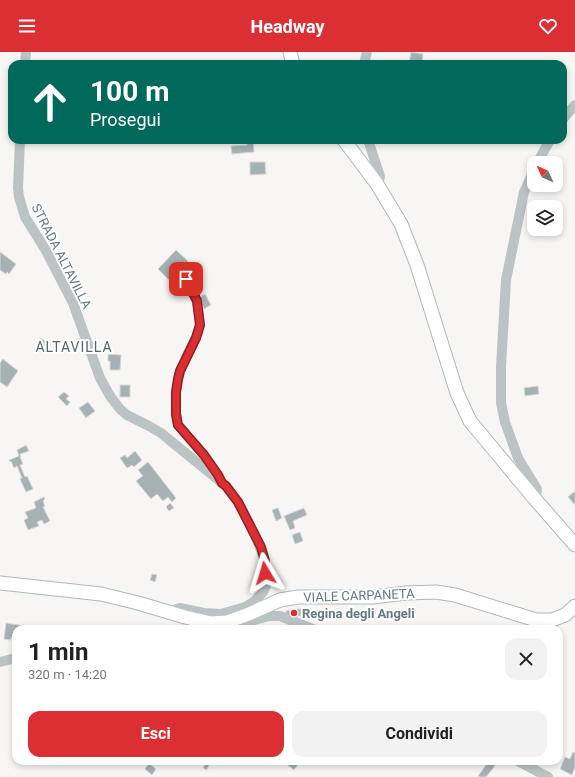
<!DOCTYPE html>
<html lang="it">
<meta charset="utf-8">
<style>
body{margin:0;font-family:Roboto,sans-serif;background:#f2f2f2;color:#222;height:100vh;display:flex;flex-direction:column;font-size:15px;white-space:nowrap}
*{box-sizing:border-box;margin:0}
p{font-size:13px;color:#767676}
.icon{flex:none;width:22px;height:22px;fill:none;stroke:currentColor;stroke-width:2;stroke-linecap:round;stroke-linejoin:round}
.map{position:relative;flex:1;overflow:hidden}
.drawer{position:absolute;left:12px;top:573px;width:551px;height:140px;display:flex;flex-direction:column;background:#fff;border-radius:12px;box-shadow:0 2px 6px #0003}
.drawer>*{flex:none}
.hud{position:absolute;left:8px;top:8px;width:559px;height:84px;border-radius:12px;box-shadow:0 2px 6px #0003;background:#00695c;color:#fff;overflow:hidden}
.needle{width:26px;rotate:315deg}
.tools{position:absolute;left:527px;top:104px;display:grid;gap:8px}
.tools a{display:grid;place-items:center;width:36px;height:36px;border-radius:8px;background:#fff;box-shadow:0 2px 6px #0003;font-size:20px}
.pin{position:absolute;display:grid;place-items:center;width:34px;height:34px;color:#fff;margin:-17px;border-radius:8px;box-shadow:0 2px 6px #0006}
.me{position:absolute;width:44px;margin:-22px;rotate:353deg;stroke-linejoin:round;filter:drop-shadow(0 0 3px #0008)}
.turn{display:flex;align-items:center;gap:14px;height:84px;padding:0 16px;font-size:18px}
.turn .icon{width:52px;height:52px;stroke-width:2.5}
.turn b{display:block;font-size:28px;line-height:34px}
.round{display:grid;place-items:center;flex:none;width:42px;height:42px;border-radius:12px;background:#f2f2f2}
.headline{display:flex;align-items:center;justify-content:space-between;height:68px;padding:0 16px}
h1{font-size:24px;font-weight:700;line-height:30px}
.button{display:flex;gap:8px;margin-top:auto;padding:8px 16px}
.button a{flex:1;height:46px;border-radius:12px;background:#dc2f33;color:#fff;font-size:16px;font-weight:700;line-height:46px;text-align:center}
.button a+a{background:#f2f2f2;color:#222}
header{display:flex;justify-content:space-between;align-items:center;height:52px;padding:0 16px;background:#dc2f33;color:#fff;font-size:18px;font-weight:700}
.map>svg:first-child{display:block}
.building{fill:#a5b1b3;stroke:#d9d8d7}
.lines{fill:none;stroke-linecap:round;stroke-linejoin:round}
.major-casing{stroke:#b0b7b9;stroke-width:15}
.minor{stroke:#bcc3c4;stroke-width:10}
.major{stroke:#fff;stroke-width:13}
.route-casing{stroke:#8f1f21;stroke-width:10}
.route{stroke:#dc2f33;stroke-width:7}
.poi-dot{fill:#dc2f33;stroke:#fff;stroke-width:1.5}
.labels{text-anchor:middle;stroke-width:4;stroke-linejoin:round;paint-order:stroke}
.street-label{font-size:13px;fill:#637a7e;stroke:#fff}
.poi-label{font-size:13px;font-weight:bold;fill:#637a7e;stroke:#fff;text-anchor:start}
.neighbourhood-label{font-size:14px;letter-spacing:1px;fill:#556669;stroke:#fff}
</style>
<header><svg class="icon" aria-label="menu" viewBox="0 0 24 24"><path d="M4 6h16M4 12h16M4 18h16"/></svg>Headway<svg class="icon" aria-label="heart" viewBox="0 0 24 24"><path d="M12 20l-8-8c-3-5 5-10 8-4 3-6 11-1 8 4z"/></svg></header>
<div class="map">
<svg width="575" height="725" viewBox="0 0 575 725">
<rect width="100%" height="100%" fill="#f7f6f4"/>
<g class="building">
<polygon points="411,0 423,2 422,12 409,12"/>
<polygon points="247,88 253,88 254,100 232,102 231,94 247,93"/>
<polygon points="250,110 265,110 266,122 250,123"/>
<polygon points="176,198 188,209 169,228 158,217"/>
<polygon points="0,200 16,212 9,222 7,220 6,222 0,218"/>
<polygon points="205,242 211,253 204,257 199,246"/>
<polygon points="41,286 51,293 46,299 37,292"/>
<polygon points="108,302 121,303 120,318 110,318 110,309 108,309"/>
<polygon points="3,307 18,319 7,335 0,330 0,311"/>
<rect x="120" y="333" width="10" height="12"/>
<polygon points="538,334 539,342 525,344 524,336"/>
<polygon points="64,340 69,344 66,347 70,350 67,354 58,345"/>
<polygon points="88,350 95,359 86,366 79,356"/>
<polygon points="26,393 29,399 20,402 21,405 20,405 23,412 20,413 25,425 27,424 33,437 26,440 20,427 22,426 17,414 14,416 11,409 10,410 9,408 19,404 17,398"/>
<polygon points="135,399 142,408 134,415 132,413 127,416 120,406 125,403 127,406"/>
<polygon points="148,410 176,446 172,450 168,445 163,449 157,442 151,447 136,429 143,424 138,418"/>
<polygon points="575,439 575,453 568,445"/>
<polygon points="44,445 45,447 43,449 45,454 43,455 50,469 44,472 42,468 37,470 39,474 28,478 24,468 28,466 25,460 36,456 34,450"/>
<polygon points="170,451 174,456 169,459 166,455"/>
<polygon points="278,456 282,466 276,469 272,458"/>
<polygon points="304,456 307,463 293,469 295,476 290,478 284,464"/>
<polygon points="300,480 303,489 295,492 292,483"/>
<polygon points="152,522 157,523 155,530 150,528"/>
<polygon points="294,557 301,557 302,564 286,564 286,559 294,558"/>
<polygon points="6,571 38,576 37,577 16,577 16,585 11,585 11,588 4,587"/>
<polygon points="573,700 575,701 575,715 572,723 560,717 565,705 570,707"/>
<polygon points="287,709 301,709 294,718 285,711"/>
<polygon points="489,709 495,714 486,725 480,725 478,724"/>
<polygon points="206,710 210,711 207,718 203,716"/>
<polygon points="149,711 156,717 152,723 145,717"/>
</g>
<g class="lines">
<g class="major-casing">
<g id="major">
<polyline points="290,0 293,12"/>
<polyline points="344,88 377,132 401,172 417,213 457,341 470,369 534,446 575,493"/>
<polyline points="0,531 101,542 138,551 185,565 211,571 227,570 249,562 280,548 298,545 372,545 407,541 436,540 455,543 536,568 552,568 565,563 575,554"/>
</g>
</g>
<g class="minor">
<polyline points="25,12 26,0"/>
<polyline points="364,12 367,0"/>
<polyline points="563,67 575,53"/>
<polyline points="20,88 18,136 19,145 25,165 45,197 73,251 100,326 110,344 120,357 127,363 149,374 161,381 226,434 238,450 255,483 265,509 266,534 263,540 255,549 245,555 221,562 204,561 180,556 174,558 171,561"/>
<polyline points="368,88 379,121 380,125 377,132"/>
<polyline points="537,111 550,88"/>
<polyline points="534,118 524,140 506,228 501,315 501,351 505,370 518,406 537,437 536,443 534,446"/>
<polyline points="186,227 197,249 200,273 196,285 180,319 176,340 176,362 178,373 204,403 216,420"/>
<polyline points="236,573 269,564 280,564 313,577"/>
<polyline points="0,610 16,606"/>
<polyline points="518,709 548,725"/>
</g>
<use href="#major" class="major"/>
</g>
<g class="lines">
<g class="route-casing">
<polyline id="route" points="186,227 197,249 200,273 196,286 180,319 178,327 176,340 176,362 178,373 204,403 218,423 222,431 226,434 238,450 261,495 265,509 265,521"/>
</g>
<use href="#route" class="route"/>
</g>
<circle class="poi-dot" cx="294" cy="561" r="4"/>
<g class="labels">
<g class="street-label">
<text transform="translate(62 204) rotate(63)" y="5">STRADA ALTAVILLA</text>
<text transform="translate(359 543) rotate(-2)" y="5">VIALE CARPANETA</text>
</g>
<g class="poi-label">
<text x="302" y="566">Regina degli Angeli</text>
</g>
<g class="neighbourhood-label">
<text x="74" y="300">ALTAVILLA</text>
</g>
</g>
</svg>
<div class="tools">
<a><svg class="needle" viewBox="-14 -14 28 28"><path d="M0-13l5 13h-10z" fill="#e53935"/><path d="M0 13l5-13h-10z" fill="#767676"/></svg></a>
<a><svg class="icon" aria-label="layers" viewBox="0 0 24 24"><path d="M12 4l9 5-9 5-9-5zM3 14l9 5 9-5"/></svg></a>
</div>
<div class="pin" style="left:186px;top:227px;background:#d93025"><svg class="icon" aria-label="arrive" viewBox="0 0 24 24"><path d="M6 21V4h12l-3 4 3 4H6"/></svg></div>
<svg class="me" style="left:265px;top:521px" viewBox="-20 -20 40 40"><path d="M0-17L14 15 0 8-14 15z" fill="#dc2f33" stroke="#fff" stroke-width="4"/></svg>
<div class="hud">
<div class="turn"><svg class="icon" aria-label="ahead" viewBox="0 0 24 24"><path d="M12 20V5M6 11l6-6 6 6"/></svg><div><b>100 m</b>Prosegui</div></div>
</div>
<section class="drawer">
<div class="headline"><div><h1>1 min</h1><p>320 m · 14:20</p></div><a class="round"><svg class="icon" aria-label="close" viewBox="0 0 24 24"><path d="M6 6l12 12M18 6L6 18"/></svg></a></div>
<div class="button"><a>Esci</a><a>Condividi</a></div>
</section>
</div>
